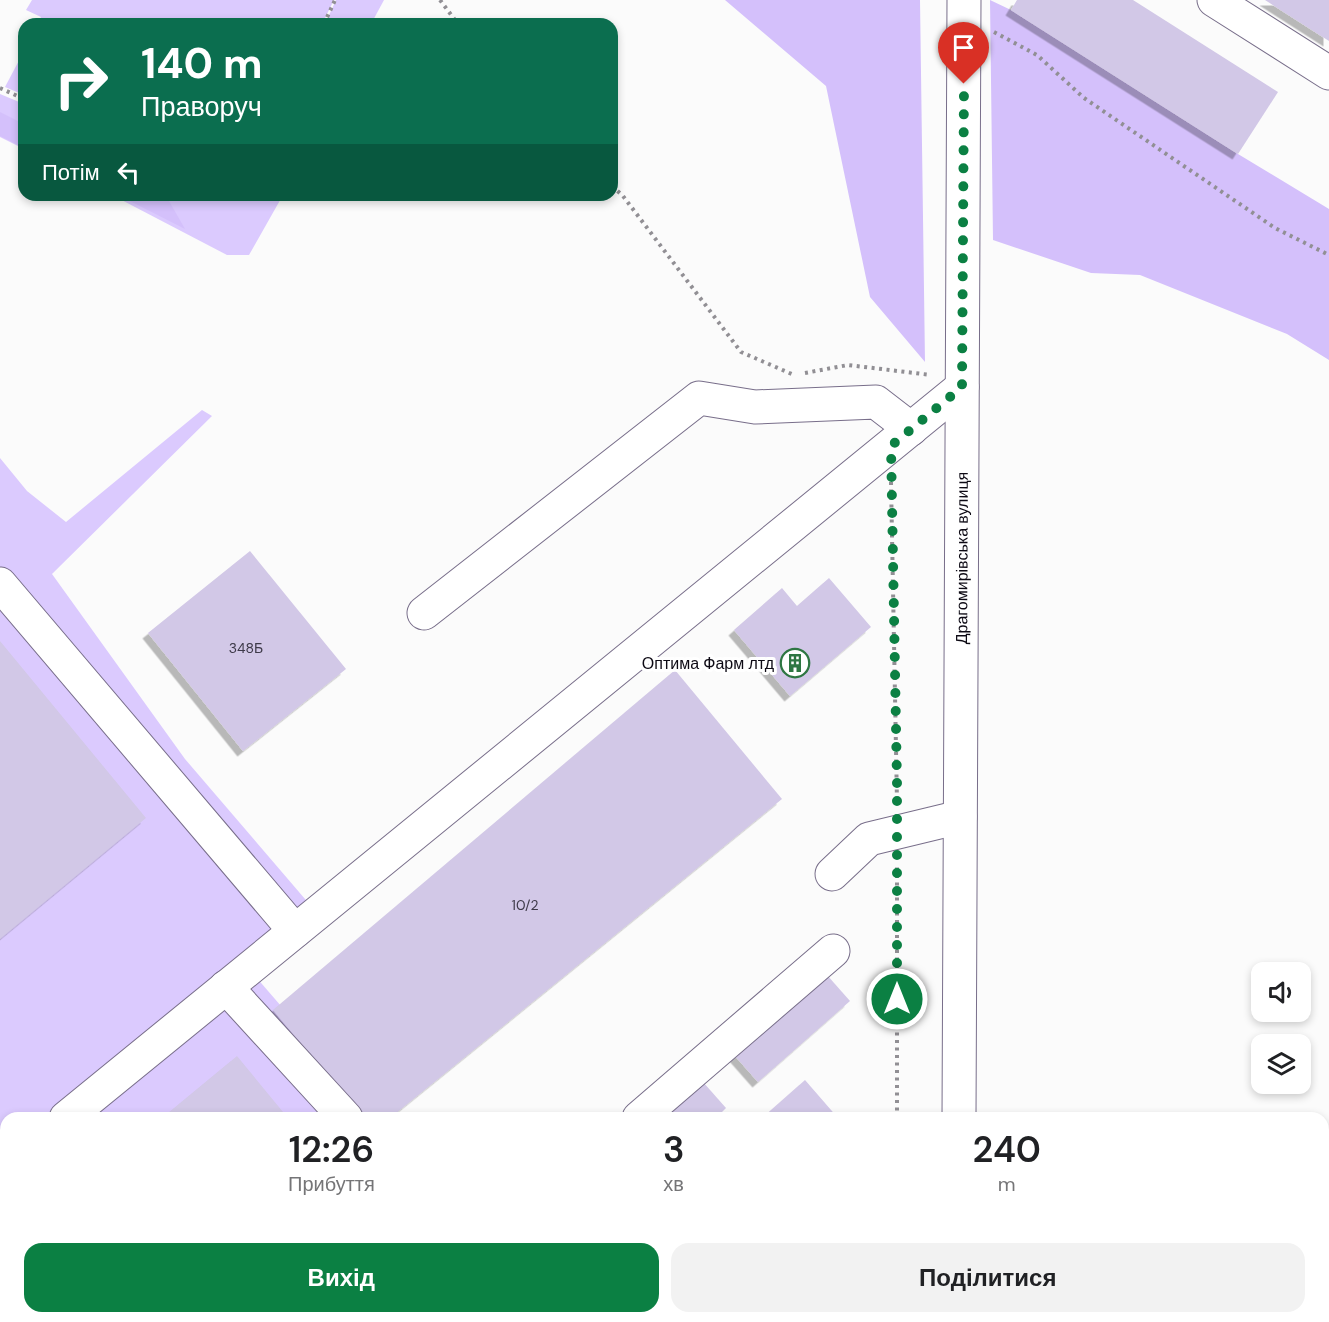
<!DOCTYPE html>
<html lang="uk">
<meta charset="utf-8">
<style>
body{margin:0;font-family:"DM Sans",sans-serif;background:#f2f2f2;color:#202124;height:100vh;display:flex;flex-direction:column;font-size:22px;white-space:nowrap}
*{box-sizing:border-box;margin:0}
p{font-size:20px;color:#757577}
.icon{flex:none;width:33px;height:33px;fill:none;stroke:currentColor;stroke-width:2;stroke-linecap:round;stroke-linejoin:round}
.map{position:relative;flex:1;overflow:hidden}
.sheet{position:absolute;left:0px;top:1112px;width:1329px;height:212px;display:flex;flex-direction:column;background:#fff;border-radius:18px 18px 0 0;box-shadow:0 3px 9px #0003}
.sheet>*{flex:none}
.top-card{position:absolute;left:18px;top:18px;width:600px;height:183px;border-radius:18px;box-shadow:0 3px 9px #0003;background:#0b6e4f;color:#fff;overflow:hidden}
.tools{position:absolute;left:1251px;top:962px;display:grid;gap:12px}
.tools a{display:grid;place-items:center;width:60px;height:60px;border-radius:12px;background:#fff;box-shadow:0 3px 9px #0003;font-size:30px}
.pin{position:absolute;display:grid;place-items:center;width:51px;height:51px;color:#fff;margin:-62px -26px;border-radius:50% 50% 50% 0;rotate:-45deg;box-shadow:0 0 6px #0007}
.pin .icon{rotate:45deg}
.me{position:absolute;width:66px;margin:-33px;rotate:0deg;stroke-linejoin:round;filter:drop-shadow(0 0 4px #0008)}
.turn{display:flex;align-items:center;gap:21px;height:126px;padding:0 24px;font-size:27px}
.turn .icon{width:78px;height:78px;stroke-width:2.5}
.turn b{display:block;font-size:42px;line-height:51px}
.then{display:flex;align-items:center;height:57px;padding:0 24px;background:#0003;gap:12px;font-size:22px}
.eta{display:flex;justify-content:space-evenly;align-items:center;height:102px;text-align:center}
.eta b{font-size:36px;font-weight:600;line-height:42px}
.primary-button{display:flex;gap:12px;margin-top:auto;padding:12px 24px}
.primary-button a{flex:1;height:69px;border-radius:18px;background:#0b8043;color:#fff;font-size:24px;font-weight:600;line-height:69px;text-align:center}
.primary-button a+a{background:#f2f2f2;color:#202124}
.map>svg:first-child{display:block}
.green{fill:#dbcafe}
.forest{fill:#d4c0fb}
.building{fill:#d2c8e7;filter:url(#shadow)}
.lines{fill:none;stroke-linecap:round;stroke-linejoin:round}
.minor-casing{stroke:#786e8a;stroke-width:35}
.path{stroke:#918f94;stroke-width:4;stroke-dasharray:3 4.5;stroke-linecap:butt}
.minor{stroke:#fff;stroke-width:33}
.route{stroke:#0b8043;stroke-width:10;stroke-dasharray:0 18}
.labels{text-anchor:middle;stroke-width:6;stroke-linejoin:round;paint-order:stroke}
.number-label{font-size:14px;fill:#3e3a49}
.street-label{font-size:16px;fill:#0d0a14;stroke:#fff}
.poi-label{font-size:16px;fill:#0d0a14;stroke:#fff;text-anchor:end}
</style>
<div class="map">
<svg width="1329" height="1322" viewBox="0 0 1329 1322">
<defs>
<filter id="shadow"><feDropShadow dx="-5.5" dy="5.5" stdDeviation="0" flood-color="#0004"/></filter>
</defs>
<rect width="100%" height="100%" fill="#fbfbfb"/>
<g class="green">
<polygon points="32,0 334,0 322,24 38,24 41,17 26,10"/>
<polygon points="336,0 384,0 371,24 325,24"/>
<polygon points="24,51 24,95 5,87"/>
<polygon points="0,94 24,104 24,149 0,137"/>
<polygon points="112,195 233,195 244,200 247,195 283,195 249,255 227,255"/>
<polygon points="202,410 212,416 52,574 185,759 317,913 249,969 377,1117 6,1118 6,1317 529,1317 530,1322 0,1322 0,458 27,491 66,522"/>
</g>
<g class="forest">
<polygon points="725,0 920,0 925,362 870,297 826,86"/>
<polygon points="990,0 1011,10 1238,154 1329,209 1329,360 1287,334 1140,275 1091,273 993,240"/>
<polygon points="0,112 24,124 24,148 0,136"/>
<polygon points="118,195 158,195 169,201 185,229"/>
</g>
<g class="building">
<polygon points="1017,0 1133,0 1278,92 1238,154 1011,10"/>
<polygon points="1265,0 1329,0 1329,41"/>
<polygon points="250,551 346,669 243,751 148,633"/>
<polygon points="829,578 871,627 790,696 734,630 782,588 797,606"/>
<polygon points="0,641 146,818 0,939"/>
<polygon points="675,670 782,799 390,1118 363,1118 273,1010"/>
<polygon points="827,975 850,1001 758,1082 735,1056"/>
<polygon points="237,1056 288,1118 162,1118"/>
<polygon points="805,1080 838,1118 762,1118"/>
<polygon points="703,1082 726,1108 716,1118 662,1118"/>
<polygon points="410,1317 471,1317 475,1322 404,1322"/>
</g>
<g class="lines">
<g class="minor-casing">
<g id="minor">
<polyline points="1214,0 1329,73"/>
<polyline points="0,584 295,931"/>
<polyline points="424,613 699,398 755,407 876,402 911,429"/>
<polyline points="832,874 869,839 960,817"/>
<polyline points="226,987 346,1118"/>
<polyline points="66,1118 962,387"/>
<polyline points="639,1118 833,951"/>
<path id="s1" d="M959 1118 964 0"/>
<polyline points="0,1171 6,1166"/>
<polyline points="0,1253 6,1260"/>
<polyline points="58,1317 63,1322"/>
<polyline points="681,1317 684,1322"/>
<polyline points="836,1322 837,1317"/>
<polyline points="957,1322 958,1317"/>
</g>
</g>
<g class="path">
<polyline points="440,0 458,24"/>
<polyline points="324,24 335,0"/>
<polyline points="994,32 1037,55 1084,98 1275,228 1329,255"/>
<polyline points="0,88 24,99"/>
<polyline points="612,186 623,196 741,352 794,375"/>
<polyline points="238,195 242,197 243,195"/>
<polyline points="805,373 848,365 931,375"/>
<polyline points="891,482 897,802"/>
<polyline points="897,1118 897,863"/>
<polyline points="1286,1317 1295,1322"/>
<polyline points="897,1322 897,1317"/>
</g>
<use href="#minor" class="minor"/>
</g>
<g class="lines">
<polyline class="route" points="897,999 897,783 891,446 962,387 964,84"/>
</g>
<defs>
<g id="building-ring" transform="scale(1.5)"><circle r="9.5" fill="#fff" stroke="#2e7642" stroke-width="1.5"/><path d="M-4-6H4V6H1V3H-1V6H-4ZM-2.5-4.3h1.7v1.8h-1.7ZM.8-4.3h1.7v1.8H.8ZM-2.5-1h1.7V.8h-1.7ZM.8-1h1.7V.8H.8Z" fill="#2e7642"/></g>
</defs>
<g fill-rule="evenodd">
<use href="#building-ring" x="795" y="663"/>
</g>
<g class="labels">
<g class="number-label">
<text x="246" y="653">348Б</text>
<text x="525" y="910">10/2</text>
</g>
<g class="street-label">
<text dy="6" stroke="none"><textPath href="#s1" startOffset="560">Драгомирівська вулиця</textPath></text>
</g>
<g class="poi-label">
<text x="774" y="669">Оптима Фарм лтд</text>
</g>
</g>
</svg>
<div class="tools">
<a><svg class="icon" aria-label="sound" viewBox="0 0 24 24"><path d="M4 9h4l5-4v14l-5-4H4zM17 9q2 3 0 6"/></svg></a>
<a><svg class="icon" aria-label="layers" viewBox="0 0 24 24"><path d="M12 4l9 5-9 5-9-5zM3 14l9 5 9-5"/></svg></a>
</div>
<div class="pin" style="left:964px;top:84px;background:#d93025"><svg class="icon" aria-label="arrive" viewBox="0 0 24 24"><path d="M6 21V4h12l-3 4 3 4H6"/></svg></div>
<svg class="me" style="left:897px;top:999px" viewBox="-20 -20 40 40"><circle r="17" fill="#0b8043" stroke="#fff" stroke-width="3"/><path d="M0-11L8 9 0 5-8 9z" fill="#fff"/></svg>
<div class="top-card">
<div class="turn"><svg class="icon" aria-label="right" viewBox="0 0 24 24"><path d="M7 20v-9h11M14 6l5 5-5 5"/></svg><div><b>140 m</b>Праворуч</div></div>
<div class="then">Потім<svg class="icon" aria-label="left" viewBox="0 0 24 24"><path d="M17 20v-9H6M10 6l-5 5 5 5"/></svg></div>
</div>
<section class="sheet">
<div class="eta">
<div><b>12:26</b><p>Прибуття</p></div>
<div><b>3</b><p>хв</p></div>
<div><b>240</b><p>m</p></div>
</div>
<div class="primary-button"><a>Вихід</a><a>Поділитися</a></div>
</section>
</div>
